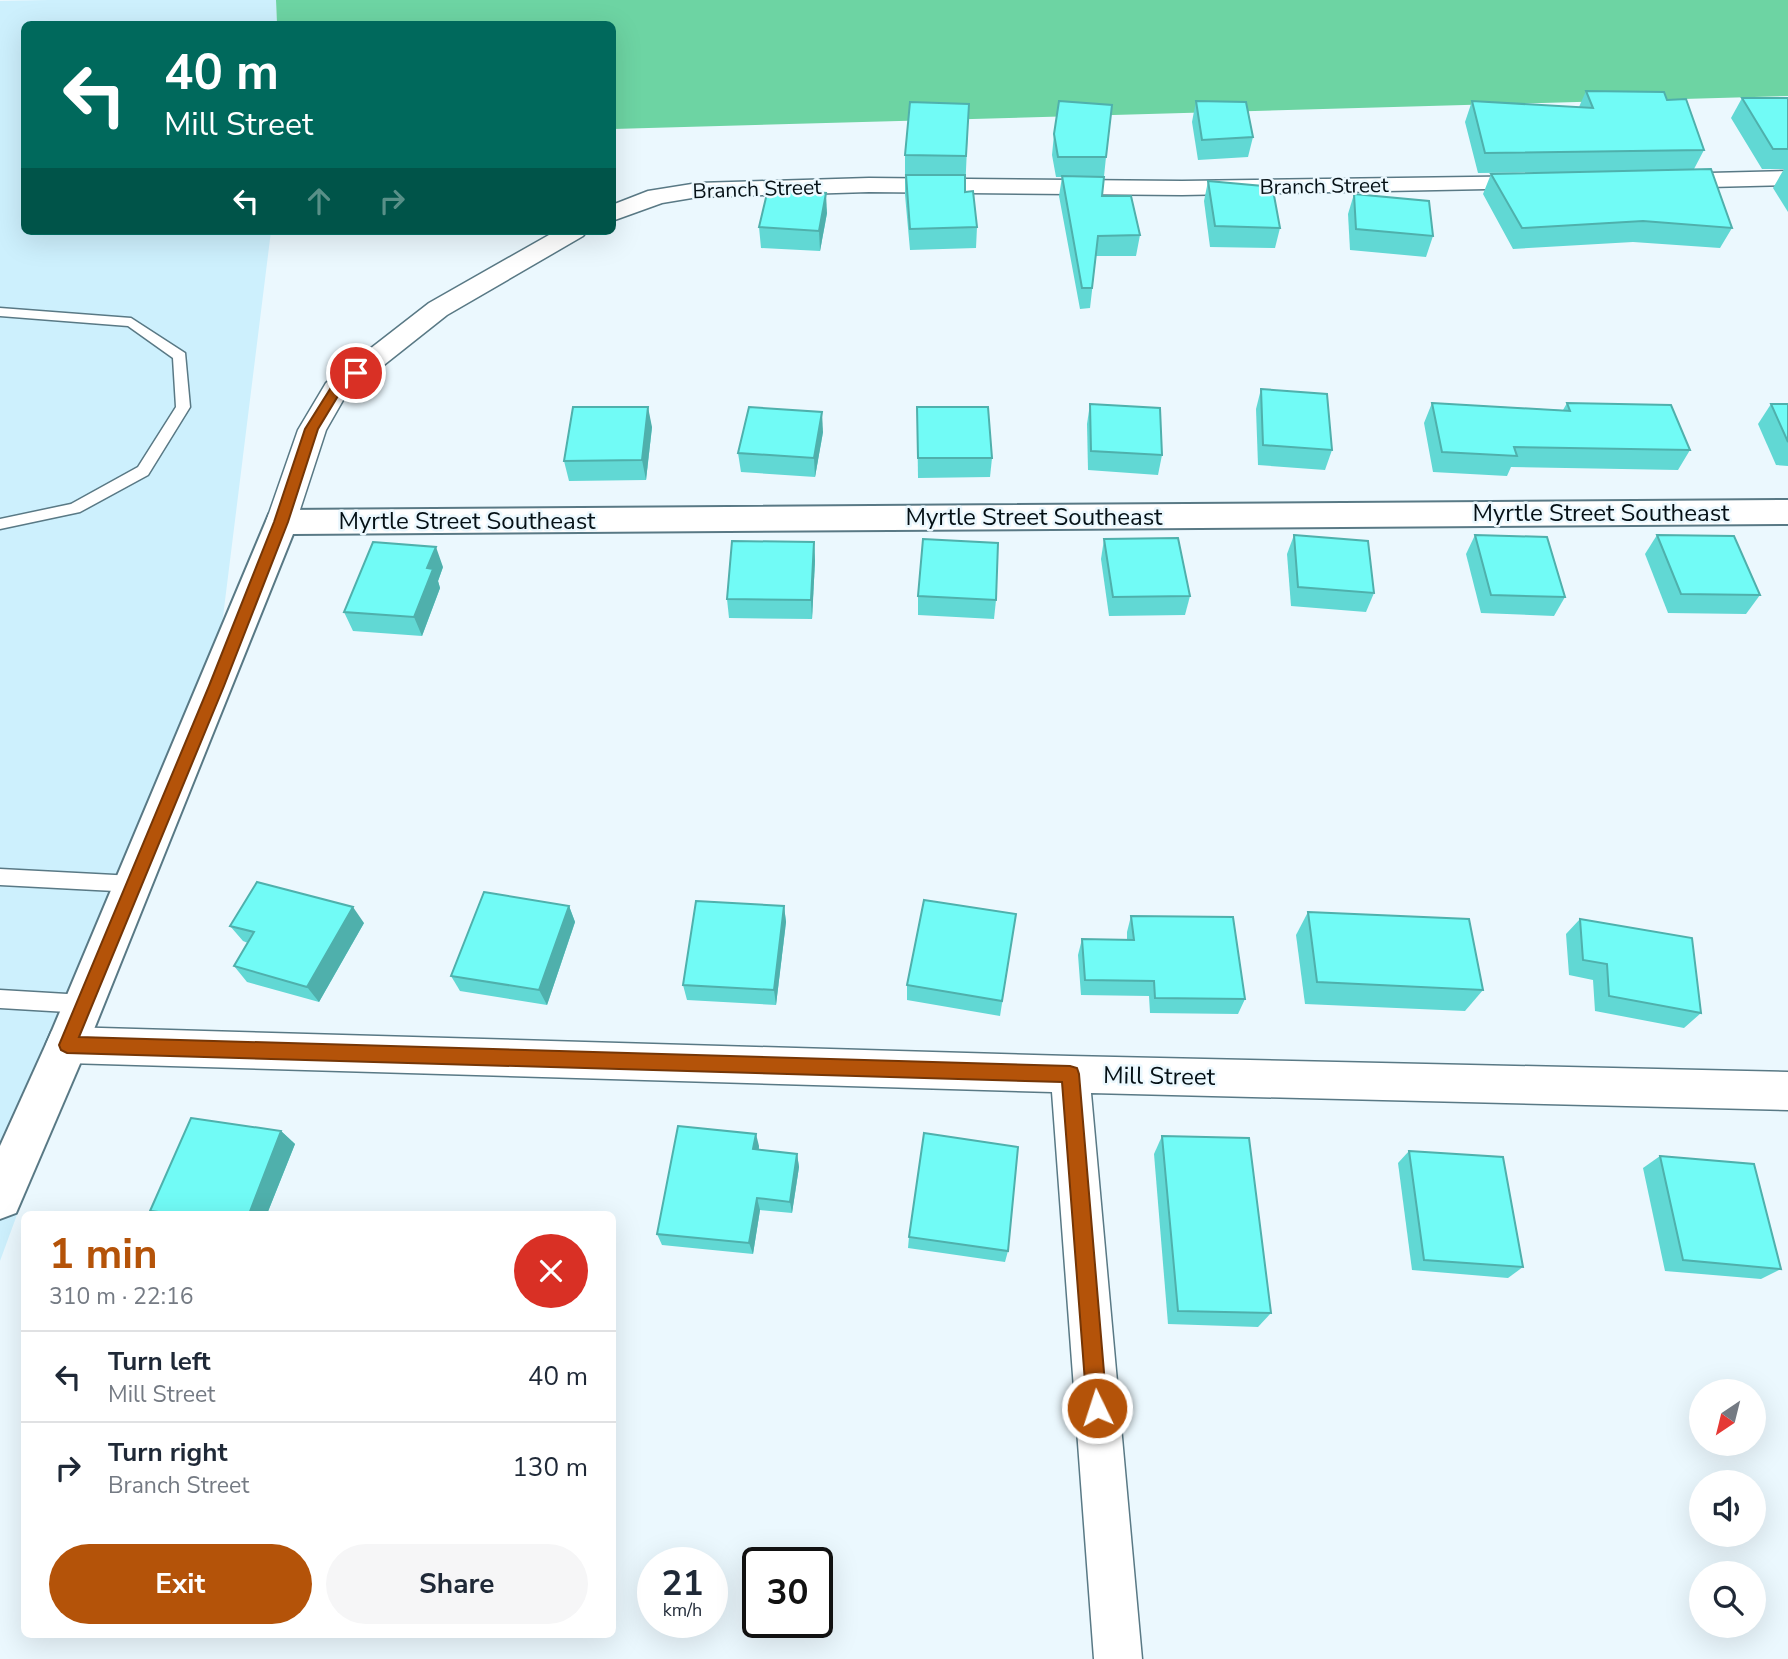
<!DOCTYPE html>
<meta charset="utf-8">
<style>
body{margin:0;font-family:"Nunito Sans",sans-serif;background:#f6f6f7;color:#1f2937;height:100vh;display:flex;flex-direction:column;font-size:26px;white-space:nowrap}
*{box-sizing:border-box;margin:0}
p{font-size:23px;color:#747a83}
.icon{flex:none;width:38px;height:38px;fill:none;stroke:currentColor;stroke-width:2;stroke-linecap:round;stroke-linejoin:round}
.map{position:relative;flex:1;overflow:hidden}
.drawer{position:absolute;left:21px;top:1211px;width:595px;height:427px;display:flex;flex-direction:column;background:#fff;border-radius:10px;box-shadow:0 7px 28px #0002}
.drawer>*{flex:none}
.top-card{position:absolute;left:21px;top:21px;width:595px;height:214px;border-radius:10px;box-shadow:0 7px 28px #0002;background:#00695c;color:#fff;overflow:hidden}
.needle{width:46px;rotate:215deg}
.controls{position:absolute;left:1689px;top:1379px;display:grid;gap:14px}
.controls a{display:grid;place-items:center;width:77px;height:77px;border-radius:50%;background:#fff;box-shadow:0 7px 28px #0002;font-size:35px}
.speed{position:absolute;left:637px;top:1547px;display:flex;gap:14px;font-size:35px;font-weight:700;text-align:center}
.speed>*{display:grid;place-content:center;width:91px;height:91px;border-radius:50%;background:#fff;box-shadow:0 7px 28px #0002;line-height:1}
.speed small{font-size:18px;font-weight:400}
.speed .limit{border:4px solid #111;border-radius:10px;background:#fff;color:#111}
.pin{position:absolute;display:grid;place-items:center;width:60px;height:60px;color:#fff;margin:-30px;border:4px solid #fff;border-radius:50%;box-shadow:0 2px 7px #0007}
.me{position:absolute;width:77px;margin:-38px;rotate:356deg;stroke-linejoin:round;filter:drop-shadow(0 0 5px #0008)}
.turn{display:flex;align-items:center;gap:24px;height:147px;padding:0 28px;font-size:32px}
.turn .icon{width:91px;height:91px;stroke-width:2.5}
.turn b{display:block;font-size:49px;line-height:60px}
.lanes{display:flex;align-items:center;height:66px;padding:0 28px;background:#0003;justify-content:center;gap:35px;direction:ltr}
.lanes .off{opacity:.35}
.round{display:grid;place-items:center;flex:none;width:74px;height:74px;border-radius:37px;background:#f6f6f7}
.overview{display:flex;align-items:center;justify-content:space-between;height:119px;padding:0 28px}
h1{font-size:42px;font-weight:700;line-height:52px;color:#b45309}
.action{display:flex;gap:14px;margin-top:auto;padding:14px 28px}
.action a{flex:1;height:80px;border-radius:42px;background:#b45309;color:#fff;font-size:28px;font-weight:700;line-height:80px;text-align:center}
.action a+a{background:#f6f6f7;color:#1f2937}
ul{padding:0;list-style:none}
li{display:flex;align-items:center;gap:21px;height:91px;padding:0 28px;border-top:2px solid #e0e1e3}
li div{flex:1}
li b{display:block;font-size:26px}
li em{font-style:normal}
.map>svg:first-child{display:block}
.built{fill:#cdf0fd}
.forest{fill:#6dd4a3}
.lines{fill:none;stroke-linecap:round;stroke-linejoin:round}
.service-casing{stroke:#597985;stroke-width:3}
.minor-casing{stroke:#597985;stroke-width:3}
.tertiary-casing{stroke:#597985;stroke-width:4}
.secondary-casing{stroke:#597985;stroke-width:4}
.service{fill:#fff;fill-rule:evenodd}
.minor{fill:#fff;fill-rule:evenodd}
.tertiary{fill:#fff;fill-rule:evenodd}
.secondary{fill:#fff;fill-rule:evenodd}
.wall{fill:#61d8d4}
.shaded-wall{fill:#4fb0ac}
.building{fill:#71fbf6;stroke:#4fb0ac;stroke-width:2}
.route{fill:#b45309;stroke:#753606;stroke-width:2}
.labels{text-anchor:middle;stroke-width:5;stroke-linejoin:round;paint-order:stroke}
.far-street-label{font-size:21px;fill:#051015;stroke:#ebf8fe}
.street-label{font-size:24px;fill:#051015;stroke:#ebf8fe}
</style>
<div class="map">
<svg width="1788" height="1659" viewBox="0 0 1788 1659">
<rect width="100%" height="100%" fill="#ebf8fe"/>
<polygon class="built" points="49,0 276,0 277,24 24,24 24,231 271,231 216,673 0,1261 0,1"/>
<polygon class="forest" points="276,0 1788,0 1788,96 613,129 612,24 277,24"/>
<g class="lines">
<g class="service-casing">
<g id="service">
<polygon points="0,308 131,318 185,353 190,407 148,475 80,512 0,529 0,519 71,504 138,467 176,407 173,358 128,326 0,316"/>
<polygon points="0,869 134,876 140,879 143,884 140,889 134,892 0,885"/>
<polygon points="0,990 84,995 91,998 93,1004 91,1010 84,1013 0,1008"/>
</g>
</g>
<g class="minor-casing">
<g id="minor">
<polygon points="1788,171 1788,185 1669,188 1660,186 1657,181 1660,176 1669,174"/>
<polygon points="1536,176 1545,178 1548,183 1545,188 1182,195 869,192 698,197 662,203 612,221 612,205 648,191 698,183 869,178 1182,181"/>
<polygon points="556,231 587,231 583,236 447,315 346,395 326,430 296,522 292,530 281,533 270,530 266,522 298,430 326,383 429,303"/>
<polygon points="67,1027 1070,1056 1788,1072 1788,1110 1091,1093 1142,1659 1094,1659 1052,1092 67,1063 53,1058 48,1045 53,1032"/>
</g>
</g>
<g class="tertiary-casing">
<polygon id="tertiary" points="1788,500 1788,524 293,534 82,1059 67,1065 52,1059 46,1045 269,514 281,510"/>
</g>
<g class="secondary-casing">
<polygon id="secondary" points="67,1025 82,1031 88,1045 16,1213 0,1219 0,1146 52,1031"/>
</g>
<use href="#service" class="service"/>
<use href="#minor" class="minor"/>
<use href="#tertiary" class="tertiary"/>
<use href="#secondary" class="secondary"/>
</g>
<g class="wall">
<polygon points="1586,91 1667,100 1704,150 1694,169 1732,228 1720,248 1633,242 1513,249 1483,194 1491,174 1594,172 1478,173 1465,122 1472,101 1579,107"/>
<polygon points="1742,98 1788,98 1788,212 1773,188 1784,169 1762,169 1731,118"/>
<polygon points="1196,101 1253,137 1248,157 1198,160 1192,122"/>
<polygon points="969,104 965,192 977,227 976,248 910,250 905,195 905,155"/>
<polygon points="1054,134 1106,157 1102,196 1140,235 1136,256 1096,256 1090,308 1080,309 1059,196 1062,177 1056,177 1052,155"/>
<polygon points="1208,181 1264,190 1280,228 1275,248 1210,247 1204,201"/>
<polygon points="1354,194 1433,236 1426,257 1350,250 1348,214"/>
<polygon points="827,213 820,251 761,248 759,227"/>
<polygon points="1261,389 1332,450 1325,470 1258,465 1256,409"/>
<polygon points="1432,403 1563,410 1567,403 1690,450 1678,470 1511,467 1507,476 1433,472 1424,423"/>
<polygon points="1090,404 1162,455 1158,475 1088,470 1087,424"/>
<polygon points="1771,404 1788,404 1788,466 1776,465 1758,424"/>
<polygon points="917,407 992,458 990,477 918,478"/>
<polygon points="652,427 646,480 569,481 564,461"/>
<polygon points="823,432 815,477 741,472 738,453"/>
<polygon points="1294,535 1374,593 1366,612 1291,606 1287,554"/>
<polygon points="1475,535 1565,597 1554,616 1481,613 1466,554"/>
<polygon points="1657,535 1760,595 1746,614 1668,613 1645,554"/>
<polygon points="1104,539 1190,596 1185,615 1109,616 1101,559"/>
<polygon points="814,542 815,561 812,619 729,618 727,599"/>
<polygon points="443,567 438,581 440,588 422,636 353,631 344,612"/>
<polygon points="918,596 996,600 994,619 918,615"/>
<polygon points="569,906 575,922 547,1005 460,991 451,976"/>
<polygon points="784,906 786,922 776,1005 687,1000 683,985"/>
<polygon points="1308,912 1483,990 1465,1011 1305,1004 1296,935"/>
<polygon points="1016,914 1000,1016 907,1000 907,985"/>
<polygon points="1131,916 1245,999 1238,1014 1150,1013 1149,996 1081,995 1078,955 1082,939 1127,940 1127,932"/>
<polygon points="1580,919 1701,1013 1684,1028 1595,1011 1593,980 1569,975 1566,934"/>
<polygon points="364,923 319,1002 247,982 234,966 248,943 243,941 230,926"/>
<polygon points="281,1131 295,1144 267,1214 156,1214 150,1211"/>
<polygon points="1162,1136 1271,1313 1258,1327 1168,1324 1154,1154"/>
<polygon points="759,1146 759,1150 797,1154 799,1167 792,1213 760,1210 753,1254 662,1245 657,1234"/>
<polygon points="1409,1151 1523,1267 1508,1278 1412,1270 1398,1163"/>
<polygon points="1660,1156 1781,1269 1761,1279 1665,1271 1643,1168"/>
<polygon points="909,1237 1008,1251 1005,1262 908,1248"/>
</g>
<g class="shaded-wall">
<polygon points="826,193 827,213 820,251 819,231"/>
<polygon points="648,407 652,427 646,480 642,460"/>
<polygon points="822,412 823,432 815,477 814,458"/>
<polygon points="814,542 815,561 812,619 811,600"/>
<polygon points="436,547 443,567 438,581 440,588 422,636 414,617 427,568"/>
<polygon points="569,906 575,922 547,1005 539,990"/>
<polygon points="784,906 786,922 776,1005 774,990"/>
<polygon points="353,907 364,923 319,1002 307,987"/>
<polygon points="281,1131 295,1144 267,1214 249,1214"/>
<polygon points="756,1134 759,1146 757,1161 753,1149"/>
<polygon points="797,1154 799,1167 792,1213 790,1202"/>
<polygon points="757,1198 760,1210 753,1254 749,1243"/>
</g>
<g class="building">
<polygon points="1586,91 1664,92 1667,100 1686,99 1704,150 1485,153 1472,101 1593,108"/>
<polygon points="1742,98 1788,98 1788,149 1773,149"/>
<polygon points="1059,101 1112,105 1106,157 1058,157 1054,134"/>
<polygon points="1196,101 1246,102 1253,137 1202,140"/>
<polygon points="910,102 969,104 966,156 905,155"/>
<polygon points="1711,169 1732,228 1643,221 1522,228 1491,174"/>
<polygon points="906,175 965,175 965,192 973,191 977,227 910,229"/>
<polygon points="1062,176 1104,177 1102,196 1131,196 1140,235 1098,236 1092,288 1082,288"/>
<polygon points="1208,181 1263,186 1264,190 1273,190 1280,228 1215,226"/>
<polygon points="768,189 826,193 819,231 759,227"/>
<polygon points="1354,194 1429,201 1433,236 1356,229"/>
<polygon points="1261,389 1327,394 1332,450 1263,445"/>
<polygon points="1432,403 1570,411 1567,403 1671,405 1690,450 1514,447 1517,456 1442,452"/>
<polygon points="1090,404 1160,408 1162,455 1091,451"/>
<polygon points="1771,404 1788,404 1788,442"/>
<polygon points="573,407 648,407 642,460 564,461"/>
<polygon points="749,407 822,412 814,458 738,453"/>
<polygon points="917,407 988,407 992,458 918,458"/>
<polygon points="1294,535 1368,541 1374,593 1298,587"/>
<polygon points="1475,535 1547,537 1565,597 1491,595"/>
<polygon points="1657,535 1734,536 1760,595 1681,594"/>
<polygon points="1178,538 1190,596 1113,597 1104,539"/>
<polygon points="923,539 998,543 996,600 918,596"/>
<polygon points="732,541 814,542 811,600 727,599"/>
<polygon points="373,542 436,547 427,568 433,569 414,617 344,612"/>
<polygon points="257,882 353,907 307,987 234,966 254,932 230,926"/>
<polygon points="484,892 569,906 539,990 451,976"/>
<polygon points="924,900 1016,914 1002,1001 907,985"/>
<polygon points="696,901 784,906 774,990 683,985"/>
<polygon points="1308,912 1469,919 1483,990 1317,982"/>
<polygon points="1131,916 1233,917 1245,999 1155,998 1154,981 1085,980 1082,939 1134,940"/>
<polygon points="1580,919 1692,938 1701,1013 1609,996 1607,964 1583,960"/>
<polygon points="191,1118 281,1131 249,1214 175,1214 150,1211"/>
<polygon points="678,1126 756,1134 753,1149 797,1154 790,1202 757,1198 749,1243 657,1234"/>
<polygon points="924,1133 1018,1147 1008,1251 909,1237"/>
<polygon points="1162,1136 1249,1138 1271,1313 1178,1311"/>
<polygon points="1409,1151 1503,1157 1523,1267 1424,1260"/>
<polygon points="1660,1156 1754,1164 1781,1269 1683,1260"/>
</g>
<polygon class="route" points="356,369 361,370 361,376 341,391 318,429 288,522 224,686 79,1037 1070,1066 1077,1068 1079,1074 1107,1408 1104,1415 1097,1418 1090,1415 1087,1408 1062,1082 67,1053 61,1050 59,1045 209,686 274,522 305,429 332,386"/>
<g class="labels">
<g class="far-street-label">
<text transform="translate(1324 186) rotate(-1)" y="7">Branch Street</text>
<text transform="translate(757 189) rotate(-2)" y="7">Branch Street</text>
</g>
<g class="street-label">
<text x="1601" y="521">Myrtle Street Southeast</text>
<text x="1034" y="525">Myrtle Street Southeast</text>
<text x="467" y="529">Myrtle Street Southeast</text>
<text transform="translate(1159 1076) rotate(1)" y="8">Mill Street</text>
</g>
</g>
</svg>
<div class="controls">
<a><svg class="needle" viewBox="-14 -14 28 28"><path d="M0-13l5 13h-10z" fill="#e53935"/><path d="M0 13l5-13h-10z" fill="#747a83"/></svg></a>
<a><svg class="icon" aria-label="sound" viewBox="0 0 24 24"><path d="M4 9h4l5-4v14l-5-4H4zM17 9q2 3 0 6"/></svg></a>
<a><svg class="icon" aria-label="search" viewBox="0 0 24 24"><circle cx="10" cy="10" r="6"/><path d="M15 15l6 6"/></svg></a>
</div>
<div class="speed"><div>21<small>km/h</small></div><div class="limit">30</div></div>
<div class="pin" style="left:356px;top:373px;background:#d93025"><svg class="icon" aria-label="arrive" viewBox="0 0 24 24"><path d="M6 21V4h12l-3 4 3 4H6"/></svg></div>
<svg class="me" style="left:1097px;top:1408px" viewBox="-20 -20 40 40"><circle r="17" fill="#b45309" stroke="#fff" stroke-width="3"/><path d="M0-11L8 9 0 5-8 9z" fill="#fff"/></svg>
<div class="top-card">
<div class="turn"><svg class="icon" aria-label="left" viewBox="0 0 24 24"><path d="M17 20v-9H6M10 6l-5 5 5 5"/></svg><div><b>40 m</b>Mill Street</div></div>
<div class="lanes"><svg class="icon" aria-label="left" viewBox="0 0 24 24"><path d="M17 20v-9H6M10 6l-5 5 5 5"/></svg><svg class="icon off" aria-label="ahead" viewBox="0 0 24 24"><path d="M12 20V5M6 11l6-6 6 6"/></svg><svg class="icon off" aria-label="right" viewBox="0 0 24 24"><path d="M7 20v-9h11M14 6l5 5-5 5"/></svg></div>
</div>
<section class="drawer">
<div class="overview"><div><h1>1 min</h1><p>310 m · 22:16</p></div><a class="round" style="background:#d93025;color:#fff"><svg class="icon" aria-label="close" viewBox="0 0 24 24"><path d="M6 6l12 12M18 6L6 18"/></svg></a></div>
<ul>
<li><svg class="icon" aria-label="left" viewBox="0 0 24 24"><path d="M17 20v-9H6M10 6l-5 5 5 5"/></svg><div><b>Turn left</b><p>Mill Street</p></div><em>40 m</em></li>
<li><svg class="icon" aria-label="right" viewBox="0 0 24 24"><path d="M7 20v-9h11M14 6l5 5-5 5"/></svg><div><b>Turn right</b><p>Branch Street</p></div><em>130 m</em></li>
</ul>
<div class="action"><a>Exit</a><a>Share</a></div>
</section>
</div>
